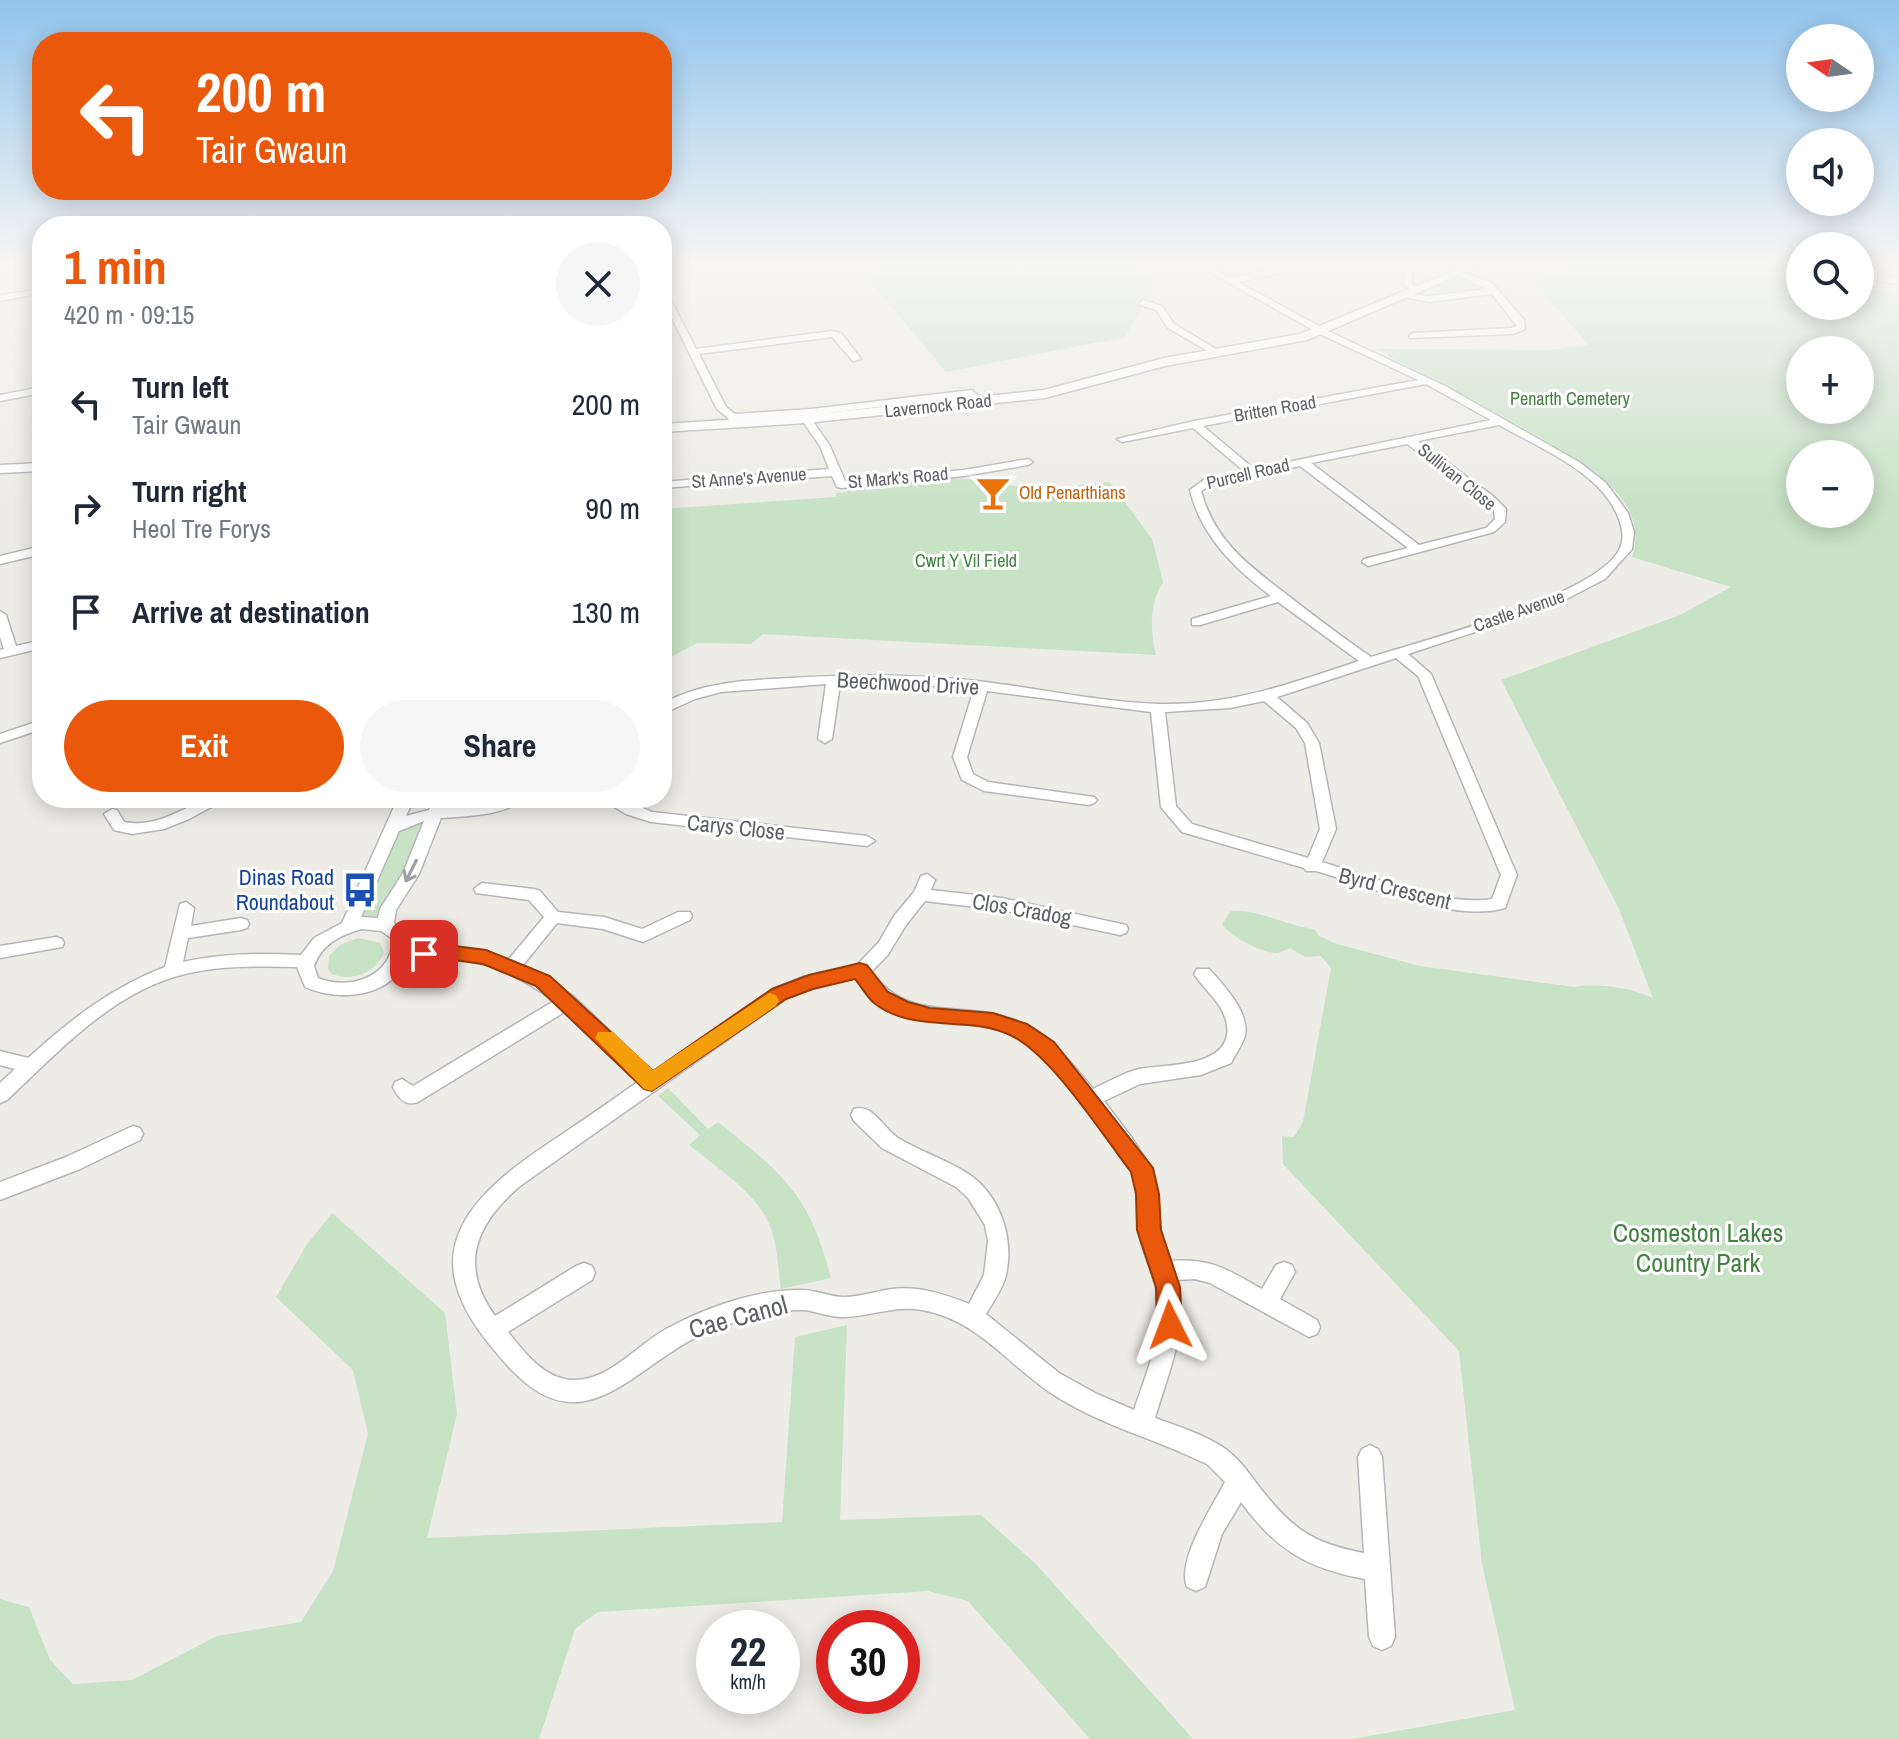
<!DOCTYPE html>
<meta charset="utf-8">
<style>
body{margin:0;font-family:"Archivo Narrow",sans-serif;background:#f6f6f7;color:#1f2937;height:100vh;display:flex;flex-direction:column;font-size:30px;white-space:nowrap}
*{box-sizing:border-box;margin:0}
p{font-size:26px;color:#747a83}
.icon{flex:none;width:44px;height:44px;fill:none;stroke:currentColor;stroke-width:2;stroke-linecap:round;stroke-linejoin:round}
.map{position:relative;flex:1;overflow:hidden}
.sheet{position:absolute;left:32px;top:216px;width:640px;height:592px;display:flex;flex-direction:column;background:#fff;border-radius:32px;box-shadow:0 4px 20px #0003}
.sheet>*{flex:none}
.banner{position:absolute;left:32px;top:32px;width:640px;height:168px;border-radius:32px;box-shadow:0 4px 20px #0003;background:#ea580c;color:#fff;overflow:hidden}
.needle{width:52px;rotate:283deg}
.fabs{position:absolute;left:1786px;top:24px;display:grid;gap:16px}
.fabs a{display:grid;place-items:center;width:88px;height:88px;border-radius:50%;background:#fff;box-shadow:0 4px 20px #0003;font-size:40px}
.speed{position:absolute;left:696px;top:1610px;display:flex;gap:16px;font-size:40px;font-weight:700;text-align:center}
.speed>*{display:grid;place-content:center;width:104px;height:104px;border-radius:50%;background:#fff;box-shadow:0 4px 20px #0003;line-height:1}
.speed small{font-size:20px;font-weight:400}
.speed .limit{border:12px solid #d22;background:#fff;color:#111}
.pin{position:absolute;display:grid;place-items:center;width:68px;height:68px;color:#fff;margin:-34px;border-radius:16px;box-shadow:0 4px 12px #0006}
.me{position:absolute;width:88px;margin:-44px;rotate:357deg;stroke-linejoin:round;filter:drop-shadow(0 0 6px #0008)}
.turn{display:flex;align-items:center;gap:28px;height:168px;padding:0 32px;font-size:36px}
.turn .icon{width:104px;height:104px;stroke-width:2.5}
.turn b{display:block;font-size:56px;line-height:68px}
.round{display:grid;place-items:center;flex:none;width:84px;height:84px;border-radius:42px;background:#f6f6f7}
.head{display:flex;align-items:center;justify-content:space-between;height:136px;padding:0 32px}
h1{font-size:48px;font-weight:800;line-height:60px;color:#ea580c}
.action{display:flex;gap:16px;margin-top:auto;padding:16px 32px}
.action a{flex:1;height:92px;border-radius:48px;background:#ea580c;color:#fff;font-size:32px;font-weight:800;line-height:92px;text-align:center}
.action a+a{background:#f6f6f7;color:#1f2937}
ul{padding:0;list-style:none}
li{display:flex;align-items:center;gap:24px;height:104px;padding:0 32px}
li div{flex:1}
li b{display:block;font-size:30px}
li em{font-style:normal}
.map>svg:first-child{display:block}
.green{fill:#c8e2c6;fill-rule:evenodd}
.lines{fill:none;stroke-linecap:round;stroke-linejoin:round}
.street-casing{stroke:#b3b6b9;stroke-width:3}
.secondary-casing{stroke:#b2b5b9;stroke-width:3}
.street{fill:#fff;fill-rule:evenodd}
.secondary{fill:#fff;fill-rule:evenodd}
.oneway{stroke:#9ea0a3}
.route{fill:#ea580c;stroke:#983908;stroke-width:2}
.slow{fill:#f59e0b}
.labels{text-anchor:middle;stroke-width:6;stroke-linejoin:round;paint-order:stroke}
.far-park-label{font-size:18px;fill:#438140;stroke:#fff}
.far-street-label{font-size:18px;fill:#5e6165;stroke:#fff}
.far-food-label{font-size:18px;fill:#c56008;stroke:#fff;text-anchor:start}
.street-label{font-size:22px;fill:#5e6165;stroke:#fff}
.transit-label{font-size:22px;fill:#164399;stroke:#fff;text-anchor:end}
.near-park-label{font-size:26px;fill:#438140;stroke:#fff}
.near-street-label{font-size:26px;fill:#5e6165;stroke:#fff}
</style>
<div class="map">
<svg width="1899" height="1739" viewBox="0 0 1899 1739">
<rect width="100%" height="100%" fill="#eeece6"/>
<g class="green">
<polygon points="891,264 1128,264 1156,281 1125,337 946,372 863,273"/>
<path d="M1569 264H1800V306H1860V275L1880 281 1866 287 1899 297V1739H1352L1515 1710 1482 1564 1459 1351 1283 1164 1282 1136 1294 1137 1303 1122 1331 968 1321 956 1305 957 1290 948C1289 949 1278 953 1277 953 1261 953 1230 936 1222 924L1231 911C1259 909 1286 926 1314 929L1319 936 1337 944 1420 966 1574 987C1598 983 1631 988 1653 998L1619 909 1501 680 1680 615 1731 587 1632 557C1639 537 1635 516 1622 499 1601 471 1568 455 1539 437 1489 408 1439 381 1387 356L1390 353 1371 349 1552 350 1589 345 1533 282 1571 266ZM1800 350H1860V410H1800ZM1800 454H1860V514H1800Z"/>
<polygon points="1458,276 1466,277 1489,288 1427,298 1411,296"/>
<path d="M941 477C988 479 1034 493 1079 490L1078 485 1110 482 1152 539 1163 582C1149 604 1150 630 1156 655L763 634 751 644 697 643 662 662V509L836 497V493L846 492 851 487Z"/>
<polygon points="426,816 411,860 377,916 362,916 399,830"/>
<path d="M358 938 380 943 384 953C375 973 352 982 332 974L328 969 329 956 340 945Z"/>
<path d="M668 1088 708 1129 718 1122C784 1175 809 1193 831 1278L781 1289C778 1270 778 1250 772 1232 761 1195 717 1168 689 1145L700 1135 658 1096Z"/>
<polygon points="332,1213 445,1313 457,1414 427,1538 782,1522 795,1337 847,1325 840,1520 981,1515 1036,1564 1193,1739 1090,1739 968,1601 928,1591 598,1612 575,1629 539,1739 0,1739 0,1599 29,1607 50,1660 73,1684 132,1680 217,1636 301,1622 333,1571 368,1434 353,1370 276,1297 306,1246"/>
</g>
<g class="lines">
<g class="street-casing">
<g id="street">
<polygon points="36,264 42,264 42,268"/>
<path d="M1195 264H1206L1231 278 1297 264 1288 272 1238 282 1328 331 1445 386 1579 462 1606 483 1628 513 1634 532 1632 549 1605 579 1551 607 1408 654 1431 674 1517 875 1505 908C1454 923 1368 886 1316 871H1306L1304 868 1182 832 1161 807 1151 712 987 691 967 757 973 774 988 782 1094 797 1097 800 1094 803 1089 805 984 791 962 780 953 757 974 689 909 684H840L832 739 825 743 818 739 826 684 721 692 695 699 662 714V704C701 682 747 680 791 678 856 674 921 674 985 682 1043 689 1101 702 1159 704 1230 706 1293 683 1359 661L1278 602 1200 625H1192V619L1271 596C1234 568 1201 536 1190 490L1205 479 1244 471 1193 428 1122 442 1117 439 1194 421 1418 380 1322 335ZM1426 384 1491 420 1254 469 1203 426ZM1499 425C1531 443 1571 460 1598 487 1611 500 1629 528 1620 548 1600 595 1421 641 1371 657 1342 637 1313 615 1286 594 1248 565 1214 540 1201 491L1212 484 1300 466 1408 548 1364 559 1362 562 1368 566 1494 532 1505 522 1506 509 1494 497 1418 441ZM1407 444 1486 501 1494 510 1495 519 1486 528 1419 545 1311 463ZM1396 658 1418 676 1501 875 1492 899C1445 907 1369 876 1322 862L1336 829 1319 743 1307 723 1277 697ZM1264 701 1296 728 1305 743 1320 829 1308 858 1192 824 1176 806 1165 712 1230 708Z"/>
<polygon points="1405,264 1413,264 1412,284 1421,288 1421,292 1415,292 1404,285"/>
<polygon points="1860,264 1868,264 1860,270"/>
<polygon points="1878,264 1899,266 1899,270 1879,266"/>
<polygon points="1459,271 1492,283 1524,320 1525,329 1513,334 1410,338 1409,336 1413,333 1511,328 1517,326 1492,294 1429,302 1399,296 1403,293 1429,296 1488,289 1456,275"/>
<polygon points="662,288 666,290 696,349 832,331 841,333 861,359 853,361 832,337 699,354 726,407 735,414 811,409 972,390 984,402 976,404 969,396 811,415 738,420 738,426 730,426 728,418 717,409 662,298"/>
<polygon points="42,289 42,293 0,301 0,295"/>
<polygon points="1143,300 1162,306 1174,324 1221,352 1213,354 1168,328 1156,310 1140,305 1139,303"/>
<polygon points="42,387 42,393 0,401 0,395"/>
<polygon points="806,416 810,417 830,446 845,481 964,470 1028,459 1033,462 1028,465 964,476 841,488 837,487 832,476 662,488 662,482 829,469 820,446 801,419"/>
<polygon points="42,546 42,554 0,564 0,556"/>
<polygon points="0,611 6,615 16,646 42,640 42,648 0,658 0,650 4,649 0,637"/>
<polygon points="42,720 42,729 0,743 0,734"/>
<path d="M207 798H228L189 819 164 829 132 834 114 830 104 814 112 809 117 810 124 822C155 828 181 810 207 798Z"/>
<path d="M398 798H414L406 816 429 810 433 798H449L445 808C472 805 498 798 525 798 505 816 466 816 441 818L419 874 396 910 394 923 407 933 409 950C445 945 475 948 509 959L544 917 529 900 476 893 474 889 482 883 534 889 540 891 558 912 604 917 642 929 678 912H690L692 916 690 920 643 942 603 929 557 923 523 965 573 996 653 1072 773 989 803 977 855 966 860 962 879 942 894 916 914 892 921 876 927 874 935 880 931 890 1002 898 1126 925 1128 929 1126 933 1120 935 1002 910 925 901 906 925 887 956 871 972C911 1026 965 998 1020 1022 1050 1035 1072 1064 1093 1089 1108 1082 1123 1073 1139 1069 1166 1064 1233 1068 1227 1025 1224 1004 1205 991 1194 974L1197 969H1209C1223 984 1250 1013 1245 1035 1243 1044 1235 1055 1231 1063L1201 1075 1140 1084 1104 1101 1132 1138 1152 1170 1159 1230 1169 1261C1212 1258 1226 1269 1262 1289L1276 1265 1284 1262 1292 1265 1295 1272 1280 1299 1317 1320 1320 1327 1317 1334 1309 1337 1210 1283 1195 1279 1176 1280C1190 1327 1168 1373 1155 1418 1177 1426 1203 1434 1224 1448 1239 1458 1250 1475 1261 1489 1292 1529 1314 1544 1364 1553L1358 1457 1362 1449 1370 1445 1378 1449 1382 1457 1395 1637 1391 1646 1382 1650 1373 1646 1369 1637 1365 1579C1307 1568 1276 1550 1241 1502L1222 1534 1205 1587 1196 1591 1187 1587C1176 1560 1213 1506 1225 1482L1207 1464 1189 1456C1147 1437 1102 1424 1062 1400 1013 1372 981 1320 922 1310 896 1305 871 1316 845 1317 830 1318 817 1311 803 1310 774 1309 742 1319 715 1329 637 1357 587 1455 507 1365 486 1341 464 1315 456 1284 437 1214 516 1165 564 1133 589 1116 614 1099 639 1081L566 1011 418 1102C405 1107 398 1098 393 1087L395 1082 402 1079 413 1086 554 1001C501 963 469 954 405 963 386 999 337 1001 305 987L297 967C256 966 214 965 174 977 108 997 56 1054 7 1100L0 1103V1083L15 1069 0 1065V1051L28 1058C70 1020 112 987 165 967L180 904 186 902 194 908 191 926 241 918 247 920 249 924 247 928 241 930 188 938 183 962C223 953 261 953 301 955L314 938 342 923ZM424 821 403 873 380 909 378 918 361 917 399 831ZM362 929 381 931 393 939C392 977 349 991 318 978L314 966C322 944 340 935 362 929ZM856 978C901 1040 946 1009 1004 1030 1039 1043 1061 1078 1083 1105 1099 1124 1119 1145 1131 1168 1140 1186 1136 1208 1138 1228 1142 1256 1159 1281 1159 1310 1159 1345 1145 1377 1134 1410L1097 1394 1059 1373 986 1314C993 1302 1003 1288 1006 1275 1014 1239 1001 1197 970 1175 948 1160 921 1152 898 1138 884 1129 872 1103 854 1109L851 1115 854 1121 882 1148 956 1187 968 1198 985 1225 988 1241 984 1275 969 1304C944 1294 919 1286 892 1289 876 1291 860 1297 844 1297 830 1297 816 1290 802 1290 758 1289 707 1307 668 1328 637 1344 611 1380 574 1380 545 1380 525 1353 508 1332L592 1280 595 1273 592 1266 584 1263 576 1266 495 1316C458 1265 476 1224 520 1186L785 999 812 988Z"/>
<polygon points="600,798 619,798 652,812 867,836 875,841 867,846 651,822 626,814"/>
<polygon points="56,937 62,939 64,943 62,947 0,958 0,946"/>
<polygon points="133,1126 140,1128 143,1134 140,1140 80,1169 0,1200 0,1182 66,1157"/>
</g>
</g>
<g class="secondary-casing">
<g id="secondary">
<polygon points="1470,264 1485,264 1307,340 1165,366 1045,398 806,423 662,432 662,424 806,415 1044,390 1164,358 1300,334"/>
<polygon points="1860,271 1899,279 1899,285 1860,277"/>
<polygon points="42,463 42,471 0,473 0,465"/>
</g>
</g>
<use href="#street" class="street"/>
<use href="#secondary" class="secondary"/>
</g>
<defs><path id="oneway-shaft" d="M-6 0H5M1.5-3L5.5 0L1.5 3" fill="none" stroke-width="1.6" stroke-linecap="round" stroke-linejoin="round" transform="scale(2)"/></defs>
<use class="oneway" href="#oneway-shaft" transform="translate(411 871) rotate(117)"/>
<linearGradient id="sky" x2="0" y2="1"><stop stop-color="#91c4ed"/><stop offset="0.52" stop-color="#f7f6f4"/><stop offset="1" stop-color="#f7f6f4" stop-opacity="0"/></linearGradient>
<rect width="1899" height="508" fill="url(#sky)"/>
<path class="route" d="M447 945 486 950 550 976 653 1071 772 989 809 975 860 963 867 965 888 992 908 1002 930 1008 993 1013 1027 1024 1054 1042 1153 1168 1159 1194 1161 1230 1180 1287 1182 1325 1178 1334 1170 1337 1161 1334 1157 1325 1156 1287 1137 1230 1136 1194 1131 1172C1102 1134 1051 1054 1010 1035 968 1015 913 1034 874 1003 867 997 861 986 855 979L813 989 786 999 652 1091 644 1089 536 986 483 964 447 959 424 962 414 954 424 947Z"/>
<polygon class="slow" points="769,993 776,995 779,1001 776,1006 652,1091 644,1089 595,1038 598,1032 613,1032 653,1070"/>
<defs>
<g id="bar-bare" transform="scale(2.76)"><path d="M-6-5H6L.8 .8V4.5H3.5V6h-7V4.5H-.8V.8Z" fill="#e8710a" stroke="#fff" stroke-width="2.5" paint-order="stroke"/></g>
<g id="bus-bare" transform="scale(2.76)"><path d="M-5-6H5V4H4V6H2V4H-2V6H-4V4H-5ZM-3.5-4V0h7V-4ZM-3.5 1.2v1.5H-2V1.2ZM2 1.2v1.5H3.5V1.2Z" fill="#1a4fb4" stroke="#fff" stroke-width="2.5" paint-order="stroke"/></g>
</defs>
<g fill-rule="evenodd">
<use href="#bar-bare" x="993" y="493"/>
<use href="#bus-bare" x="360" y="890"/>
</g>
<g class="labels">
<g class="far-park-label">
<text x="1570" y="405">Penarth Cemetery</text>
<text x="966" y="567">Cwrt Y Vil Field</text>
</g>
<g class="far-street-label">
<text transform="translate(938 406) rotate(-6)" y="6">Lavernock Road</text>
<text transform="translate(1275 409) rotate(-10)" y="6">Britten Road</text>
<text transform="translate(1248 474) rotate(-13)" y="6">Purcell Road</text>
<text transform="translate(1457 477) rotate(39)" y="6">Sullivan Close</text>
<text transform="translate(749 478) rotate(-4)" y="6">St Anne's Avenue</text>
<text transform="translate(898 478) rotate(-5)" y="6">St Mark's Road</text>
<text transform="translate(1519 611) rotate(-19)" y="6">Castle Avenue</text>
</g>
<g class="far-food-label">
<text x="1019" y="499">Old Penarthians</text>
</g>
<g class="street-label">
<text transform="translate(908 683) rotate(3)" y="8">Beechwood Drive</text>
<text transform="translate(736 827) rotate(6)" y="8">Carys Close</text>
<text transform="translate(1395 888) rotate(14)" y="8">Byrd Crescent</text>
<text transform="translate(1022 909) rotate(10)" y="8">Clos Cradog</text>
</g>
<g class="transit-label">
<text x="334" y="885">Dinas Road<tspan x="334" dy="25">Roundabout</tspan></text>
</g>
<g class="near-park-label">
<text x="1698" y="1242">Cosmeston Lakes<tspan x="1698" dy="30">Country Park</tspan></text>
</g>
<g class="near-street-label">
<text transform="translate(738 1317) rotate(-15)" y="9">Cae Canol</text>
</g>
</g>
</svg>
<div class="fabs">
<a><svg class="needle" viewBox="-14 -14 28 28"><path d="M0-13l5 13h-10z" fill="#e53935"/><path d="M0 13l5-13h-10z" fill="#747a83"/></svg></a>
<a><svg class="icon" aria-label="sound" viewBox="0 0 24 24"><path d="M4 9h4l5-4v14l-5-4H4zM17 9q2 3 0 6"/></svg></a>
<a><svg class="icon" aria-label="search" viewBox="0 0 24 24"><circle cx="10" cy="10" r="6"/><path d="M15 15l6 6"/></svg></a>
<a>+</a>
<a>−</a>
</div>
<div class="speed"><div>22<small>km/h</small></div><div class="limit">30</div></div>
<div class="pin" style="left:424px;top:954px;background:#d93025"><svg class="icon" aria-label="arrive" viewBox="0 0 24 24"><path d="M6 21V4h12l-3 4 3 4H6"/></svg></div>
<svg class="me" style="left:1170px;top:1325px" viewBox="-20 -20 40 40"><path d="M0-17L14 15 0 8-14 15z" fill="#ea580c" stroke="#fff" stroke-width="4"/></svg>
<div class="banner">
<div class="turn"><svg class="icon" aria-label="left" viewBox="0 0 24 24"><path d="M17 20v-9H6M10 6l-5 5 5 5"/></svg><div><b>200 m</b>Tair Gwaun</div></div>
</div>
<section class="sheet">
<div class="head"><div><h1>1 min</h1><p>420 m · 09:15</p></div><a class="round"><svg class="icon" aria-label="close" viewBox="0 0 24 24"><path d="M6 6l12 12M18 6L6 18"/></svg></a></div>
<ul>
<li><svg class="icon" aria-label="left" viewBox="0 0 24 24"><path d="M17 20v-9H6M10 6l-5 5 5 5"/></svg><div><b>Turn left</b><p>Tair Gwaun</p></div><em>200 m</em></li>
<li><svg class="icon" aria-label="right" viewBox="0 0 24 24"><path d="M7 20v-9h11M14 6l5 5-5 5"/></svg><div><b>Turn right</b><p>Heol Tre Forys</p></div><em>90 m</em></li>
<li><svg class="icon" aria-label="arrive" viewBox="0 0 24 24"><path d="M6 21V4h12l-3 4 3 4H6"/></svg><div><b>Arrive at destination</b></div><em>130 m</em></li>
</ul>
<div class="action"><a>Exit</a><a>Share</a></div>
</section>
</div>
